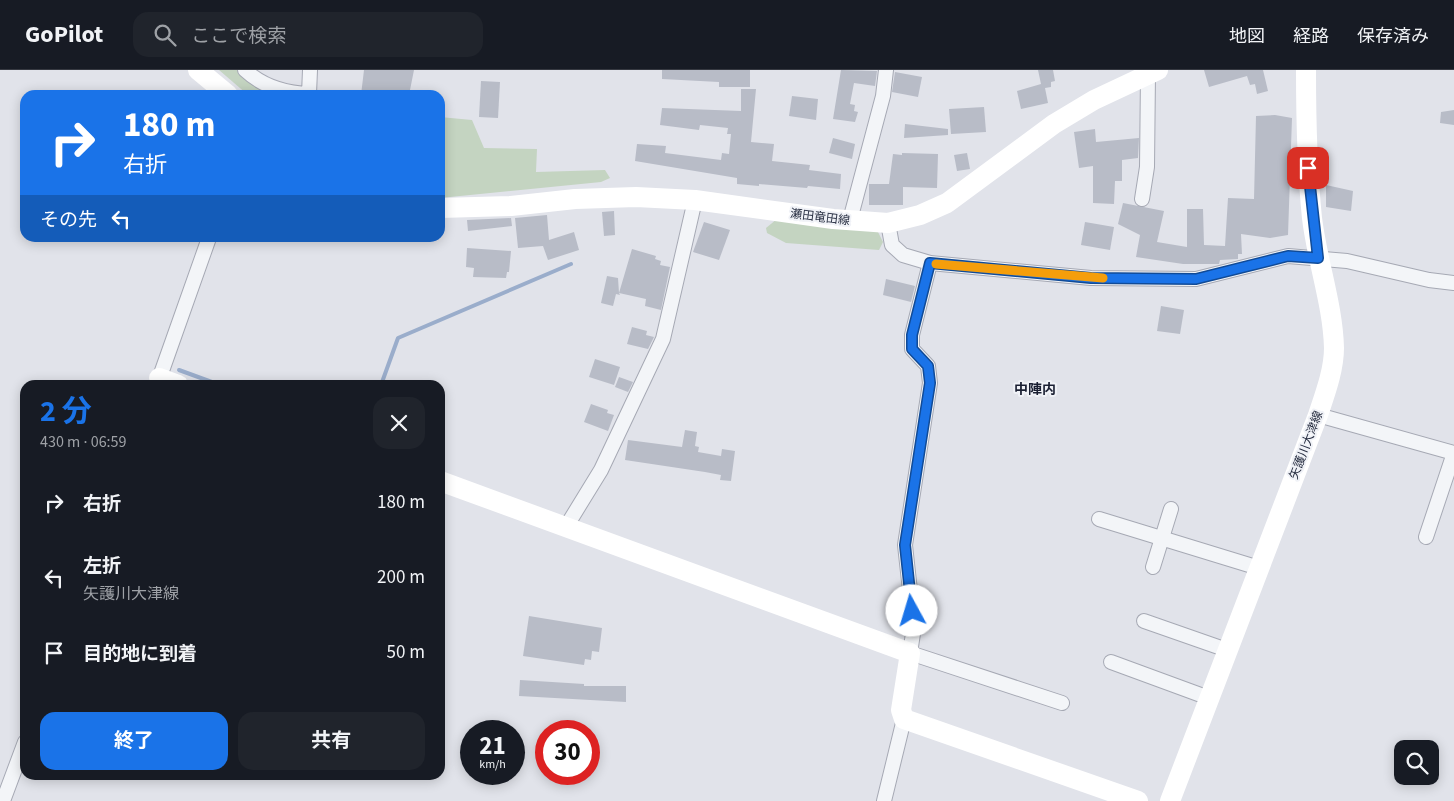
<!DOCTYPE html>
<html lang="ja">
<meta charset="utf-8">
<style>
body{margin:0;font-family:"Source Sans 3","Noto Sans JP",sans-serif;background:#20242c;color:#f1f3f6;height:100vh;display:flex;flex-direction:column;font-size:19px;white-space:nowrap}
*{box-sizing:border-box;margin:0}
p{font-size:16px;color:#9ea1a6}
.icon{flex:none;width:28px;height:28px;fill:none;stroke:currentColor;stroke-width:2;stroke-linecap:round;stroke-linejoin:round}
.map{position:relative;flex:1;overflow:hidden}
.side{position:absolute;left:20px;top:310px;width:425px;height:400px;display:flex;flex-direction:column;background:#171b24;border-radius:15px;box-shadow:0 2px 12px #0003}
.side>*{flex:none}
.banner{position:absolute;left:20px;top:20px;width:425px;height:152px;border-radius:15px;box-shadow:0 2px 12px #0003;background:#1a73e8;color:#fff;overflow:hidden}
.controls{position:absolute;left:1394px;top:670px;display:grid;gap:10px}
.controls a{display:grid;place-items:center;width:45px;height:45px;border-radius:10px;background:#171b24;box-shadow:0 2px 12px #0003;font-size:25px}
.speed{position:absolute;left:460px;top:650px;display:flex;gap:10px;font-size:25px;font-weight:700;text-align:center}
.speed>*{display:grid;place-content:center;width:65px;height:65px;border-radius:50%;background:#171b24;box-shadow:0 2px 12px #0003;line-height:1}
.speed small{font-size:12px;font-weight:400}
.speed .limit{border:8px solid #d22;background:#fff;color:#111}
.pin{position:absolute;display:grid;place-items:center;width:42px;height:42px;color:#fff;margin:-21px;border-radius:10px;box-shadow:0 2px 8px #0006}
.me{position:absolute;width:55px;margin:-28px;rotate:354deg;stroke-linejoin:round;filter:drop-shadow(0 0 4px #0008)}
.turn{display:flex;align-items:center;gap:18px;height:105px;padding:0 20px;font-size:22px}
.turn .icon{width:65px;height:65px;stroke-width:2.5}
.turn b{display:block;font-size:35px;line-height:42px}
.then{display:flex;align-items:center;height:48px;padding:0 20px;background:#0003;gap:10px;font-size:19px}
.round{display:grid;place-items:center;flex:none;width:52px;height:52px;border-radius:15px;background:#20242c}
.summary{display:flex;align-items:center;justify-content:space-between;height:85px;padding:0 20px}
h1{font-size:30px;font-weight:700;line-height:38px;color:#1a73e8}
.button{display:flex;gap:10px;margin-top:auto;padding:10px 20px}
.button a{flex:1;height:58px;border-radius:15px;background:#1a73e8;color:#fff;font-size:20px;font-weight:700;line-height:58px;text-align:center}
.button a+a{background:#20242c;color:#f1f3f6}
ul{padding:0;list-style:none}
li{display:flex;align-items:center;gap:15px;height:75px;padding:0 20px}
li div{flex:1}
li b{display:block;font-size:19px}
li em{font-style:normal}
header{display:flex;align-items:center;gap:30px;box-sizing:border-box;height:70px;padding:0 25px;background:#171b24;border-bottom:1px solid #363941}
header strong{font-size:24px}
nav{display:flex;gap:28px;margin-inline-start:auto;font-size:18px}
.search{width:350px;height:45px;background:#20242c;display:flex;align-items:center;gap:12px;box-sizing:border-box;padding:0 18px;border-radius:15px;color:#9ea1a6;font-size:19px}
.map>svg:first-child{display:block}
.green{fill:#c4d4c1}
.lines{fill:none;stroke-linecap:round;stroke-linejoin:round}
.stream{stroke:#9aadcb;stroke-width:4}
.building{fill:#b8bcc7}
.street-casing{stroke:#a6a9b4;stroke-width:16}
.street{stroke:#f3f5f8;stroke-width:14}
.secondary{stroke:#fff;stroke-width:20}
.route-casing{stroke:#114b97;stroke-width:12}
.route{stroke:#1a73e8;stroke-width:9}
.slow{stroke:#f59e0b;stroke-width:9}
.labels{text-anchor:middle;stroke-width:4;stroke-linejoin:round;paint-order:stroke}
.street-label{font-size:12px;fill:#282f42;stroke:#f0f2f7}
.neighbourhood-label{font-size:14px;font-weight:bold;fill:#1b2033;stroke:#f0f2f7}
</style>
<header>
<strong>GoPilot</strong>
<div class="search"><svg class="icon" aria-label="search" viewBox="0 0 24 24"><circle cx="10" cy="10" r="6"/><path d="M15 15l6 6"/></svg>ここで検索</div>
<nav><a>地図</a><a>経路</a><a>保存済み</a></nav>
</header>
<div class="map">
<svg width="1454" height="731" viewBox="0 0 1454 731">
<rect width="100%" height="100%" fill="#e1e3ea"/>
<g class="green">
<polygon points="219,0 247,0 295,25 248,25"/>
<polygon points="440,47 472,50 484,78 537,79 536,102 605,100 610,108 601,112 440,128"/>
<polygon points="777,149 878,162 883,172 879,180 786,173 767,163 766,158"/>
</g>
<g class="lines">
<g class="stream">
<polyline points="179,300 220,315"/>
<polyline points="381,315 398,268 571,194"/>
</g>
</g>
<g class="building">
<polygon points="364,0 414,0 409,25 378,20 377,25 361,25"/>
<polygon points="662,0 750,0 750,17 719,17 719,12 662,9"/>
<polygon points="841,0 877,1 875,16 854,13 850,34 855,35 854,41 858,42 855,52 833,49"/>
<polygon points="1038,0 1053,0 1055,11 1051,12 1051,17 1045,18 1048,33 1021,39 1017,21 1041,14"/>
<polygon points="1204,0 1263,0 1268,21 1257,24 1255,14 1250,15 1247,6 1209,17"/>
<polygon points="895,2 922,7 918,27 892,22"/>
<polygon points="481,11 500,12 498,48 479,47"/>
<polygon points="741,19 756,19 751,72 774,74 772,91 810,95 809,100 841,104 840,119 808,116 807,118 759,114 759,116 737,114 737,108 635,91 637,74 666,76 665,83 721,90 722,83 729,84 731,64 727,64 728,58 700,55 699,60 660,55 662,38 741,41"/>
<polygon points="792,26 818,29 816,50 789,46"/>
<polygon points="984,37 986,62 951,64 949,39"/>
<polygon points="1454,40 1454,55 1440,53 1441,42"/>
<polygon points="1275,45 1292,48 1288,165 1270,168 1241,164 1242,184 1238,184 1238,189 1220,190 1219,194 1183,194 1136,187 1140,165 1118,154 1123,133 1164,141 1157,172 1187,177 1187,139 1203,139 1204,175 1225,176 1228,128 1254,129 1256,46"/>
<polygon points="905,54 948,59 948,65 904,68"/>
<polygon points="1095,59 1096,72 1139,68 1138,88 1122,90 1122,111 1115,111 1114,134 1093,133 1093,96 1079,98 1074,62"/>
<polygon points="833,68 855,74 852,89 829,83"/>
<polygon points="902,83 938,84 937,118 903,117 903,135 869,135 869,114 889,114 893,84 902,85"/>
<polygon points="967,83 970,99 957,101 954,85"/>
<polygon points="1326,115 1353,121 1351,141 1326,137"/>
<polygon points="614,141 615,165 604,166 602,142"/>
<polygon points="547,145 549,170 574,162 579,180 548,190 543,176 518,178 515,148"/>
<polygon points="511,148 512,156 468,161 467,150"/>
<polygon points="704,152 730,160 719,190 693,182"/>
<polygon points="1085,152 1114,157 1110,180 1081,175"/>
<polygon points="467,178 511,181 509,202 507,202 506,208 473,207 474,198 466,197"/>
<polygon points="632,179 656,186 655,189 661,191 660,195 670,197 661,240 645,236 646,229 619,223 620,225 616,224 613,236 601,233 607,206 618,208 619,223"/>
<polygon points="886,209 915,216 911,232 883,225"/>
<polygon points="1161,236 1184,240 1180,264 1157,261"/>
<polygon points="632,257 647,261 646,265 654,267 648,279 627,274"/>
<polygon points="595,289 620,297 614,315 589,307"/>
<polygon points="619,307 633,312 628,322 615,317"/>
<polygon points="591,334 608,340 607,343 614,345 608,361 584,352"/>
<polygon points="685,360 697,362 695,376 699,377 698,382 721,386 722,379 735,381 731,411 720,410 721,405 705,402 625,390 628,370 682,377"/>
<polygon points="529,546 602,558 599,582 592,581 591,590 585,589 584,595 523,586"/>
<polygon points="520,610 584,614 584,616 626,616 626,632 519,626"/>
</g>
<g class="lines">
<g class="street-casing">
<g id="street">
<path d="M245 0C262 16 285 23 309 24L310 0"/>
<polyline points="1142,129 1147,97 1148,4"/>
<polyline points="850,150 883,26 886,0"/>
<polyline points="888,153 892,175 903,185 930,193 1091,208 1196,209 1288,186 1347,191 1429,210 1454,213"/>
<polyline points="930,193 912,265 912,279 928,296 930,313 905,475 914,557 910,583 1062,633"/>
<polyline points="157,315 209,168"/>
<polyline points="1318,345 1454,383"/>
<polyline points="1099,449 1259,498"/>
<polyline points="566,457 601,400 663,269 695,130"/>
<polyline points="1426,467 1454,383"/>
<polyline points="1153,497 1171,439"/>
<polyline points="1144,551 1227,580"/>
<polyline points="1111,592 1209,628"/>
<polyline points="3,731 25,672"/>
<polyline points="884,731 904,649"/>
</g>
</g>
<use href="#street" class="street"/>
<g class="secondary">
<polyline points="198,0 228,25"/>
<polyline points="440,138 511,136 575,129 636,127 695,130 833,149 888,153 920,145 947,133 1054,54 1094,30 1158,0"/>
<polyline points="159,308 178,315"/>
<polyline points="440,411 910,583 901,640 904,649 1138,731"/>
<path d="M1170 731 1318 345C1325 324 1334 300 1334 278 1333 235 1317 191 1312 148 1307 99 1306 49 1306 0"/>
</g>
</g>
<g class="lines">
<g class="route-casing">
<polyline id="route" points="912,541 905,475 930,313 928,296 912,279 912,265 930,193 1091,208 1196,209 1288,186 1318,188 1308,98"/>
</g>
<use href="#route" class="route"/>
<polyline class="slow" points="936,194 1103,208"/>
</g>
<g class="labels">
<g class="street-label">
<text transform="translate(820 147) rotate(7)" y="4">瀬田竜田線</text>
<text transform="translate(1306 375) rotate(-69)" y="4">矢護川大津線</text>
</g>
<g class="neighbourhood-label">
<text x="1035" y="324">中陣内</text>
</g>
</g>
</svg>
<div class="controls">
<a><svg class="icon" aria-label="search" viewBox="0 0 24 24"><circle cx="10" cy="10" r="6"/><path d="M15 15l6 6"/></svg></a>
</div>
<div class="speed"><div>21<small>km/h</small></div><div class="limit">30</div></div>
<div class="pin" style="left:1308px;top:98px;background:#d93025"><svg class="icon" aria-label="arrive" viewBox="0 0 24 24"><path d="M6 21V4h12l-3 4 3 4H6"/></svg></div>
<svg class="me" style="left:912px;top:541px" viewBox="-20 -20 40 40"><circle r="19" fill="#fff"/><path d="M0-13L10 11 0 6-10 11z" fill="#1a73e8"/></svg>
<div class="banner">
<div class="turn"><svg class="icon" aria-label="right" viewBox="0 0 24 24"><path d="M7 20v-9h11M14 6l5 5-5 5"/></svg><div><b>180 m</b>右折</div></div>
<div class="then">その先<svg class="icon" aria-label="left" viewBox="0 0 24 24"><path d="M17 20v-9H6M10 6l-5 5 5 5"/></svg></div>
</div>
<section class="side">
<div class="summary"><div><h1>2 分</h1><p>430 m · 06:59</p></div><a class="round"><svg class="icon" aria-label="close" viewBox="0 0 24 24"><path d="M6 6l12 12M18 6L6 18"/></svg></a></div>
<ul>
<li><svg class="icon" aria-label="right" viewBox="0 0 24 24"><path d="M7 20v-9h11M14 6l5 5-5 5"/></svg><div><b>右折</b></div><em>180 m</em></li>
<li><svg class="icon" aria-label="left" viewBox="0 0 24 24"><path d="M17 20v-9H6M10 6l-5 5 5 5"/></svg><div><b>左折</b><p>矢護川大津線</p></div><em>200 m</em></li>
<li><svg class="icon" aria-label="arrive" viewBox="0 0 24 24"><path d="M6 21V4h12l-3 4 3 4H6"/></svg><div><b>目的地に到着</b></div><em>50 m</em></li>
</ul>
<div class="button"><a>終了</a><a>共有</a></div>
</section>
</div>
